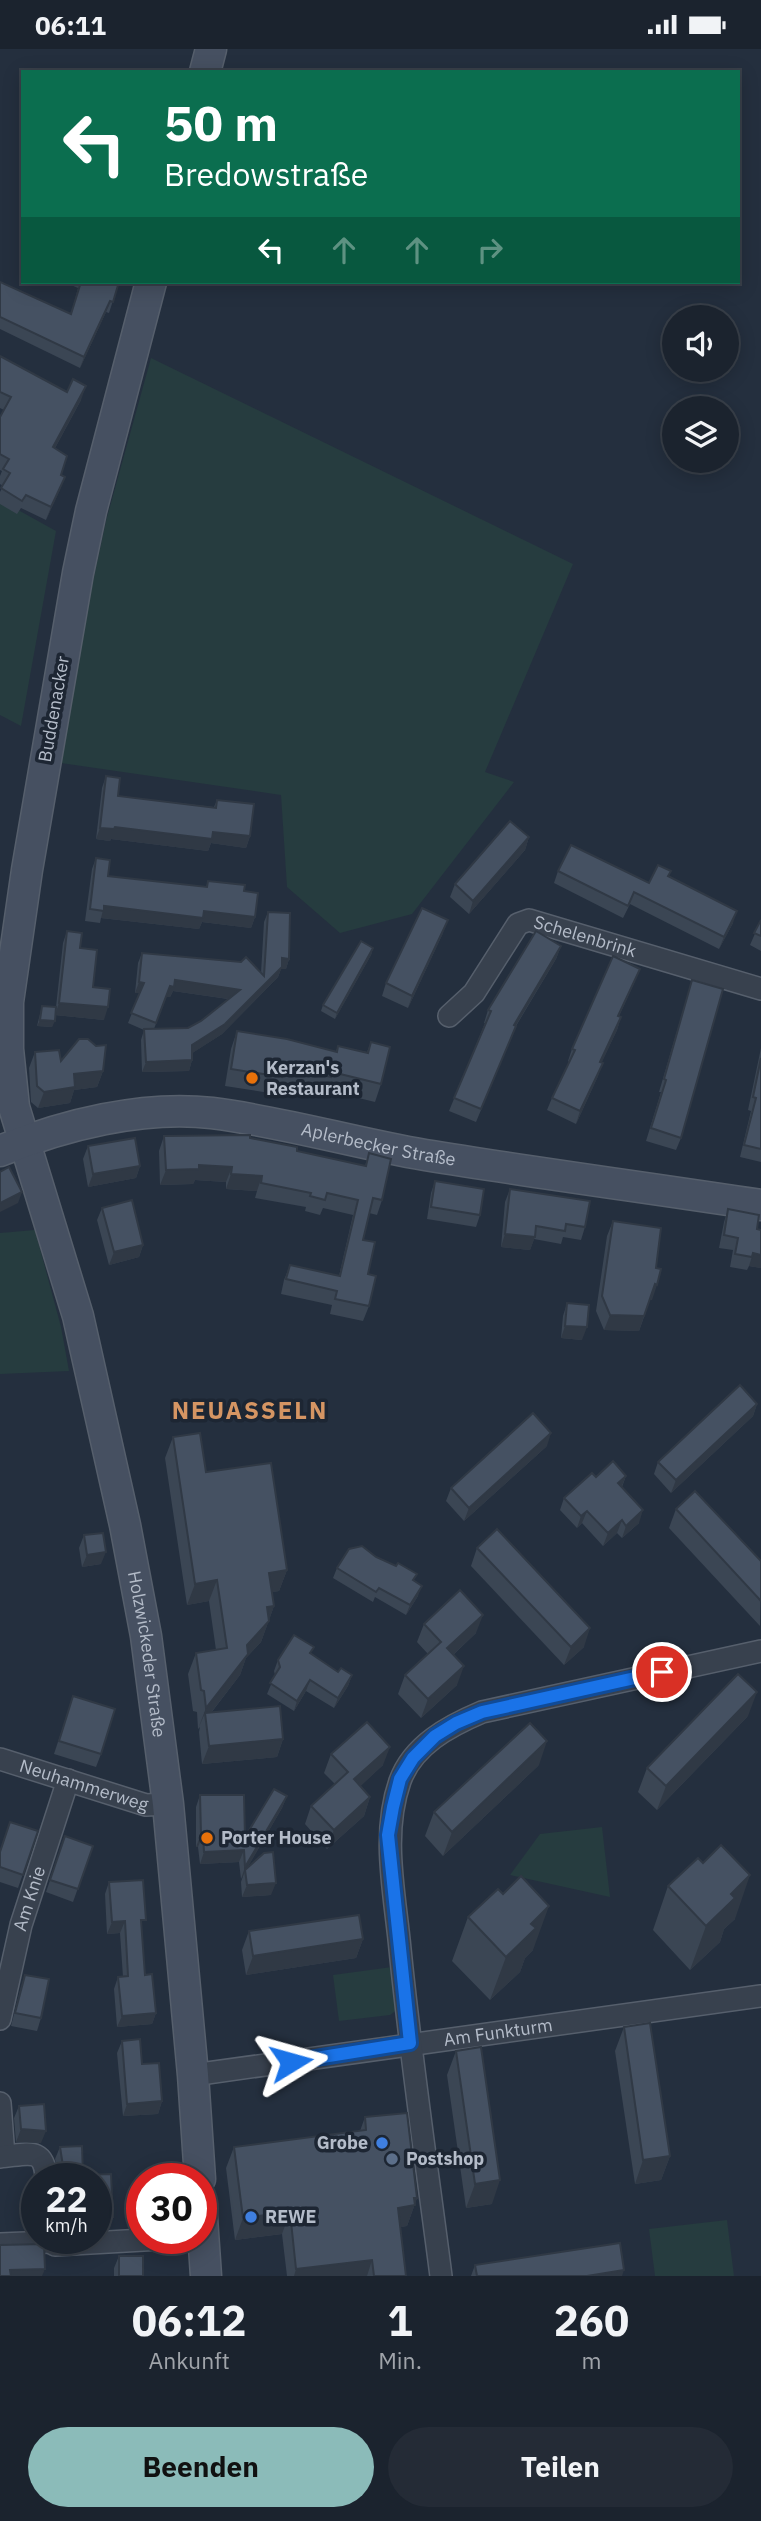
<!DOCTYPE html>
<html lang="de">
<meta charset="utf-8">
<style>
body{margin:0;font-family:"IBM Plex Sans",sans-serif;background:#242b36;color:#f1f3f6;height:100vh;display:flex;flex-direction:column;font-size:26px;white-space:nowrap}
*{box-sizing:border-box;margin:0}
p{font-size:23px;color:#a0a4aa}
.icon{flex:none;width:38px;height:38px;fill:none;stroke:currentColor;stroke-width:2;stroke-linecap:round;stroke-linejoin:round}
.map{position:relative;height:2227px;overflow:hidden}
.sheet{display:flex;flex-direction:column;background:#1b232e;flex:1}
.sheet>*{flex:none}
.guide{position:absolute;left:21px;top:21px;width:719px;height:214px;border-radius:0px;box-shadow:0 4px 18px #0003,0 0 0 2px #39404a;background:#0b6e4f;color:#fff;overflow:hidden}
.fabs{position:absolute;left:662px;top:256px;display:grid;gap:14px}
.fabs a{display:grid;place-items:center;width:77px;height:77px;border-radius:50%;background:#1b232e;box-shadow:0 4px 18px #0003,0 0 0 2px #39404a;font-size:35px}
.speed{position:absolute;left:21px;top:2114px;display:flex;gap:14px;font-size:35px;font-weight:700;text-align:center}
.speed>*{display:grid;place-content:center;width:91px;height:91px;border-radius:50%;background:#1b232e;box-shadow:0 4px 18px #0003,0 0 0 2px #39404a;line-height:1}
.speed small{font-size:18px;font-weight:400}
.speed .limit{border:10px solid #d22;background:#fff;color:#111}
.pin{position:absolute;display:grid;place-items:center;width:60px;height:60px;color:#fff;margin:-30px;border:4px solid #fff;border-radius:50%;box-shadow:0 2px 7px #0007}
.me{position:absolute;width:77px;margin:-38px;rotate:82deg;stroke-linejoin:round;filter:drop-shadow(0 0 5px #0008)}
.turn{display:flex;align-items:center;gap:24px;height:147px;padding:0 28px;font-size:32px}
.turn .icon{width:91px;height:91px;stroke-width:2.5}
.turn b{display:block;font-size:49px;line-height:60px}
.lanes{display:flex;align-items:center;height:66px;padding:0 28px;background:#0003;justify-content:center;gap:35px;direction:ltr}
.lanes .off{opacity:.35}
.eta{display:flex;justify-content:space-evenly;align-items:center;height:119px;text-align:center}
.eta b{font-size:42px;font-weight:700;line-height:49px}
.cta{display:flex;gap:14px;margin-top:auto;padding:14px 28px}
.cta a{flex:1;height:80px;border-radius:42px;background:#8bbbb9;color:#111;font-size:28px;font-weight:700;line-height:80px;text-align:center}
.cta a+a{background:#242b36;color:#f1f3f6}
.status{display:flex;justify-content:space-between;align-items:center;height:49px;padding:0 35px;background:#1b232e;direction:ltr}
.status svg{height:19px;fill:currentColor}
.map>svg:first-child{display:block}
.green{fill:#263c3f}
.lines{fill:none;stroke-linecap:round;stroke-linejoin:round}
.minor-casing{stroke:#565f6c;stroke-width:24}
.secondary-casing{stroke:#565f6c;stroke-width:33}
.minor{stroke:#38414e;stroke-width:21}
.secondary{stroke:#465061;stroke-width:30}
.wall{fill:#3b4654;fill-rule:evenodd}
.shaded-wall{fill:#303945}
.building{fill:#455162;stroke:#303945;stroke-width:2}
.route-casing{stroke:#114b97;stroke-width:18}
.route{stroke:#1a73e8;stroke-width:12}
.food-dot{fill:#e8710a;stroke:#1d2633;stroke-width:2.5}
.shop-dot{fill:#3f7fe0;stroke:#1d2633;stroke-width:2.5}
.service-dot{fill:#5c6f8a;stroke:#1d2633;stroke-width:2.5}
.labels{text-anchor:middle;stroke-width:7;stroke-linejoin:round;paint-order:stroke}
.street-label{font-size:18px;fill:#b4bcc9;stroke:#1d2633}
.poi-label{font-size:18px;font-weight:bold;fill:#b4bcc9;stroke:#1d2633;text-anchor:start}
.district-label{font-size:24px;font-weight:bold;letter-spacing:2px;fill:#d59563;stroke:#1d2633}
</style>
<div class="status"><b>06:11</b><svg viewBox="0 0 49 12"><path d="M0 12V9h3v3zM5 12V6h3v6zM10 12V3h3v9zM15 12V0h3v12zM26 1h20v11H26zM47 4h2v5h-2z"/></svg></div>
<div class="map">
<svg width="761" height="2227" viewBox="0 0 761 2227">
<rect width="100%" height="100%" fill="#242f3e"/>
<g class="green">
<polygon points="151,309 573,515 485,723 514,733 412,865 340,884 287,838 281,746 54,713 106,472"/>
<polygon points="0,451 56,482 21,677 0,666"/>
<polygon points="35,1181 61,1278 69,1322 0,1325 0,1184"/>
<polygon points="602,1778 610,1848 510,1826 540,1785"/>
<polygon points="392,1918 398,1960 390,1966 339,1972 333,1926"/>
<polygon points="727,2171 734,2227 655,2227 649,2180"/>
</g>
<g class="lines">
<g class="minor-casing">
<g id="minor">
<path id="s1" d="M449 967 474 944 518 875 529 871 761 940"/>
<path id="s2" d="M0 1710 146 1756 168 1755"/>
<path id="s3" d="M0 1970 21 1876 68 1731"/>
<path id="s4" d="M193 2026 761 1947"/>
<polyline points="0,2054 4,2107"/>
<path d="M0 2108C26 2106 45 2096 46 2130"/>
<polyline points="50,2193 55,2196 179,2189"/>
<polyline points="0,2195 50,2193 50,2189"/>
<path d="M441 2227C427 2118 411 2010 400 1900 395 1845 381 1786 400 1732 413 1696 449 1677 482 1663L761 1602"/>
</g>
</g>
<g class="secondary-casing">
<g id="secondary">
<polyline points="205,23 211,0"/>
<path id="s5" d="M151 233 91 462 78 524 27 821 8 953V1000L14 1058 78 1267 125 1476 146 1587 168 1755 193 2026 200 2130"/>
<path id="s6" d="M0 1102C63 1076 143 1056 212 1064 284 1073 354 1094 425 1106 537 1124 649 1139 761 1156"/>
<polyline points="201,2154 206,2227"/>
</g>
</g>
<use href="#minor" class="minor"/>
<use href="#secondary" class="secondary"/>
</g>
<g class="wall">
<polygon points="0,233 71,265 78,239 64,233 119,233 109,264 106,263 80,319 0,280"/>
<polygon points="0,307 81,351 55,399 61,426 65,428 46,471 21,459 17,465 0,455 0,443 3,437 0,435 0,427 2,422 0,421 0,368 4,361 0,359"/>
<polygon points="106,727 118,747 214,758 217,751 250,787 246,799 211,794 208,802 111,790 110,792 96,790 102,739"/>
<polygon points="529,788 525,801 469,865 450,848 455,835"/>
<polygon points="96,809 108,827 206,838 208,832 244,842 255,868 251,879 202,873 199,880 101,869 100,874 85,872 92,820"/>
<polygon points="558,822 649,834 669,827 733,874 719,900 630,855 623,869 554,834"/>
<path d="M268 863 289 910 286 920H281L278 928 222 985 192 1004V1011L189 1022 142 1023 141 991 144 981 128 974 140 944H135L138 914 142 904 261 924 264 873ZM173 942 228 950 201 972 188 979 154 980 166 948H170Z"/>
<polygon points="761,871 761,902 750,896"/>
<polygon points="67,882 80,899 104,971 55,966 52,978 37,977 42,957 56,958 63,894"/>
<polygon points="443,884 408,959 382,947 386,934"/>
<polygon points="561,897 556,910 516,977 476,1073 449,1062 485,974 484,974 488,961"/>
<polygon points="373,899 371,906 335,970 321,962 323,956"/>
<polygon points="692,931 681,1089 676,1101 646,1092 661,1043 659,1043"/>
<polygon points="635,932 619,967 621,968 617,981 601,1014 598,1027 576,1075 547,1061 552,1049 569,1013 568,1012 572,1000"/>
<polygon points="237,982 336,1002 338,997 367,1003 371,993 381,1035 375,1053 326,1041 324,1045 280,1034 276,1045 225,1037 231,1000"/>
<polygon points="761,999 761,1113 740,1108 751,1062 748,1061"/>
<polygon points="35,1003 61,1012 103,1022 97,1038 74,1041 70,1054 38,1059 31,1053 29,1019"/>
<polygon points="164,1087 250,1089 297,1102 365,1117 369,1104 382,1151 377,1166 369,1164 363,1191 368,1225 369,1257 363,1272 330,1265 332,1256 281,1245 284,1231 290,1216 339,1227 353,1166 323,1159 320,1166 305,1162 306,1158 255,1149 257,1142 226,1140 226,1133 195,1131 193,1135 160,1136 159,1102"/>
<polygon points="88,1097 140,1117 136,1129 88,1138 83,1110"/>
<polygon points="435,1132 480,1166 476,1178 427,1170 431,1144"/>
<polygon points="510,1140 585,1178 581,1191 563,1188 561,1195 534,1190 530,1201 501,1198 505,1153"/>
<polygon points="102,1159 143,1196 139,1208 109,1216 97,1171"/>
<polygon points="728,1160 757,1180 761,1181 761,1219 749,1217 747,1221 730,1218 733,1201 719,1199 724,1173"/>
<polygon points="613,1172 652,1251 650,1251 639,1282 604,1281 596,1262 607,1187"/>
<polygon points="567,1254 582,1291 561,1289 563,1267"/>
<polygon points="757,1355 753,1367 671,1444 654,1425 658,1413"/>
<polygon points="173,1388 206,1423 287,1521 279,1542 272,1543 274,1557 261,1593 246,1609 240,1626 211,1664 283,1690 277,1708 202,1715 199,1683 200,1678 198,1680 197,1663 193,1662 188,1625 196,1604 216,1601 209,1552 187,1556 165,1409"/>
<polygon points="547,1397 464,1472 446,1452 451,1439"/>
<polygon points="626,1427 622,1438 639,1474 622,1489 617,1484 603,1497 582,1474 577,1479 560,1461 564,1449 596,1428"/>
<polygon points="676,1460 761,1512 760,1577 669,1479"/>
<polygon points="84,1486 101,1515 82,1518 79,1499"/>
<polygon points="477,1499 584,1598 564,1616 471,1517"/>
<polygon points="376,1508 414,1532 418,1547 406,1566 375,1548 373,1553 333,1529 337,1519"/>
<polygon points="424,1575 476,1584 453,1606 457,1636 421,1669 398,1645 405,1626 428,1605 417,1593"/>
<polygon points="311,1605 338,1623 352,1626 348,1637 334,1659 306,1642 294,1662 267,1645 275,1626 274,1622 278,1611"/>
<polygon points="73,1647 101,1705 96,1718 54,1705"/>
<polygon points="748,1667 657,1761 638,1743 647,1719"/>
<polygon points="331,1705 383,1716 360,1737 370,1748 364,1767 327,1800 305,1775 311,1757 335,1735 324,1724"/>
<polygon points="539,1716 443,1807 425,1787 434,1763"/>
<polygon points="200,1746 245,1788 287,1747 282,1759 247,1819 271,1846 242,1848 241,1833 244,1824 241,1830 239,1813 200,1815 198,1798 196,1798 196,1758"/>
<polygon points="38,1782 18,1839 0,1833 0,1802"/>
<polygon points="65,1788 93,1797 73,1853 46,1843"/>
<polygon points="109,1833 142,1881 145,1926 156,1964 152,1975 117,1978 114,1940 118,1928 123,1928 120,1884 107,1885 105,1845"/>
<polygon points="668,1837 735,1870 724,1880 720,1893 690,1921 653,1881"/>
<polygon points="468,1868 533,1901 525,1909 520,1923 490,1951 452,1912"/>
<polygon points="249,1882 363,1890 356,1909 246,1926 242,1901"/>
<polygon points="25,1926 41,1969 37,1982 11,1977 21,1938"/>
<polygon points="624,1978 670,2107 661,2131 635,2135 615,2002"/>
<polygon points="122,1992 142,2015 162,2052 158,2065 123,2067 117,2004"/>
<polygon points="456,2002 492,2155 466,2159 447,2026"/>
<polygon points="19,2057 41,2094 16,2093 14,2069"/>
<polygon points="365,2068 417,2149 407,2177 400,2178 406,2227 287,2227 282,2185 235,2191 226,2119 234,2098 360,2082"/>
<polygon points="82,2097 83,2126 111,2125 113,2168 109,2180 96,2181 96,2130 58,2130 59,2127 55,2110 60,2098"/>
<polygon points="119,2207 143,2227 114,2227 114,2219"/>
<polygon points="475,2216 622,2227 471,2227"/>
</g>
<g class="shaded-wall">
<polygon points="110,252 106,263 80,319 84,308"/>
<polygon points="86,337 81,351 48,412 53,398"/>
<polygon points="65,428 60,441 46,471 51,458"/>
<polygon points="115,778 213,783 250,787 246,799 211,794 208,802 111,790 110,792 96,790 100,779"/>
<polygon points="529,788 525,801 469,865 473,852"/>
<polygon points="104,857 204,862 255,868 251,879 202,873 199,880 101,869"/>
<polygon points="737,862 733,874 719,900 724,888"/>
<polygon points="448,871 443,884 408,959 412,947"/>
<polygon points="561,897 556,910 509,988 514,976"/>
<polygon points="373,899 371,906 335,970 337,964"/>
<polygon points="282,909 289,910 286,920 281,920 278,928 222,985 188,1007 192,996"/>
<polygon points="175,931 240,941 236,951 173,942 170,948 166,948 152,985 170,937"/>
<polygon points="139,933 144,934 141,944 135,944"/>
<polygon points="59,954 108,958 104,971 55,966"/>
<polygon points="621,968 617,981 596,1026 600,1013"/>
<polygon points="40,971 55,972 52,978 37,977"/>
<polygon points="192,1011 189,1022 142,1023 146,1013"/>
<polygon points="603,1014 598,1027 576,1075 580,1062"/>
<polygon points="103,1022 97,1038 74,1041 70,1054 38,1059 44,1043 74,1025"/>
<polygon points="199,1116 232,1118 226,1133 195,1131 193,1135 160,1136 166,1121"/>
<polygon points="140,1117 136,1129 88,1138 93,1125"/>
<polygon points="231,1125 262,1127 257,1142 226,1140"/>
<polygon points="22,1143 18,1154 0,1163 0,1154"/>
<polygon points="505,1185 535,1188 530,1201 501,1198"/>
<polygon points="143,1196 139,1208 109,1216 114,1203"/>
<polygon points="753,1204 761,1206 761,1219 749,1217"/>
<polygon points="655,1235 657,1236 652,1251 649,1251"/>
<polygon points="610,1266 644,1267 639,1282 604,1281"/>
<polygon points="565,1277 587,1278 582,1291 561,1289"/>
<polygon points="757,1355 753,1367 671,1444 676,1431"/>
<polygon points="551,1384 547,1397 464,1472 469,1459"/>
<polygon points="626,1427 621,1439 618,1434"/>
<polygon points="643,1461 639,1474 622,1489 626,1477"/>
<polygon points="587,1462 582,1474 577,1479 581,1467"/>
<polygon points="622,1471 617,1484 603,1497 608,1484"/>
<polygon points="106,1503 101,1515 82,1518 87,1506"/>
<polygon points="287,1521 279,1542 261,1545 269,1524"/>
<polygon points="217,1531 209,1552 187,1556 195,1535"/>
<polygon points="422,1537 418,1547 406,1566 410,1556"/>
<polygon points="274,1557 261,1593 246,1609 240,1626 206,1670 205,1664 198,1680 206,1659 247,1596 267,1558"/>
<polygon points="483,1566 476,1584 440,1618 447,1599"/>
<polygon points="590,1579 584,1598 564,1616 571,1598"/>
<polygon points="464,1617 457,1636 421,1669 428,1650"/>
<polygon points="352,1626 348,1637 334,1659 338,1649"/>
<polygon points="310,1631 306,1642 294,1662 297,1652"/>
<polygon points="757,1643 748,1667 657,1761 666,1737"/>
<polygon points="283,1690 277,1708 202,1715 209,1697"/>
<polygon points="547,1692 539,1716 443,1807 452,1783"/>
<polygon points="390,1698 383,1716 348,1749 354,1730"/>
<polygon points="287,1747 282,1759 241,1830 245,1818"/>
<polygon points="370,1748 364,1767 327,1800 334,1781"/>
<polygon points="201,1785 203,1786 198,1798 196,1798"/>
<polygon points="244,1801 239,1813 200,1815 204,1803"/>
<polygon points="750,1826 735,1870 724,1880 720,1893 690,1921 706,1877 731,1845"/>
<polygon points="276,1834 271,1846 242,1848 247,1836"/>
<polygon points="549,1857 533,1901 525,1909 520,1923 490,1951 506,1908 531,1875"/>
<polygon points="125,1872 120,1884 107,1885 112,1873"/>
<polygon points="363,1890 356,1909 246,1926 253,1907"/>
<polygon points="156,1964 152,1975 117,1978 122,1967"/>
<polygon points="162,2052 158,2065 123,2067 127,2055"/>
<polygon points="21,2080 46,2082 41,2094 16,2093"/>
<polygon points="670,2107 661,2131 635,2135 643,2111"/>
<polygon points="500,2131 492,2155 466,2159 475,2135"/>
<polygon points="414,2149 417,2149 407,2177 390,2180 398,2159"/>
<polygon points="290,2163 282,2185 235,2191 243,2169"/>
<polygon points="113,2168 109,2180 96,2181 96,2169"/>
<polygon points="372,2211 367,2227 294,2227 296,2220"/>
<polygon points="45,2220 42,2227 8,2227 10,2221"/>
<polygon points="624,2221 622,2227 587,2227"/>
</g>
<g class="building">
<polygon points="0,233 71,265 81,233 119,233 113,253 110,252 84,308 0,268"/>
<polygon points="0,307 67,343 73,330 86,337 53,398 67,407 61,426 65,428 51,458 26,446 22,452 1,439 10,424 3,420 9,410 0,405 0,368 11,348 0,343"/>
<polygon points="106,727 120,729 118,747 216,759 217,751 254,755 250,787 213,783 212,790 115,778 114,780 100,779"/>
<polygon points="510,772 529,788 473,852 455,835"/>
<polygon points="571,796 649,834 658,816 671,822 668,827 737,862 724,888 634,843 628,857 558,822"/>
<polygon points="96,809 110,811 108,827 207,838 208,832 245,836 244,842 258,844 255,868 204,862 203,869 104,857 104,862 90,860"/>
<polygon points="422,859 448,871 412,947 386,934"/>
<polygon points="268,863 290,864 289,910 282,909 282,918 225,975 192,996 192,1011 146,1013 144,980 188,979 201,972 240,941 175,931 174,938 170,937 156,974 131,964 144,934 139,933 142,904 241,913 246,908 264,927"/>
<polygon points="761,871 761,887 754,884"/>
<polygon points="67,882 82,884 80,899 97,901 93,938 110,940 108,958 59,954"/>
<polygon points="536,882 561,897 514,976 516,977 481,1060 454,1049 491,962 488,961"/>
<polygon points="361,892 373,899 337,964 323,956"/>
<polygon points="613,907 640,920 618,967 621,968 600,1013 603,1014 580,1062 552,1049 575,1001 572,1000"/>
<polygon points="692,931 723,940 681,1089 651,1079 666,1031 664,1030"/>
<polygon points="42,957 56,958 55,972 40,971"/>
<polygon points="237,982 287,990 337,1003 338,997 368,1004 371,993 390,998 381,1035 332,1023 331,1028 284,1016 282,1028 231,1020"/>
<polygon points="79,990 88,990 96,997 106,996 103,1022 74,1025 75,1038 44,1043 37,1037 35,1003 59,1001 61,1012"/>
<polygon points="761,1009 761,1100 744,1096 756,1049 753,1048"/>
<polygon points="250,1086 250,1089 297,1098 297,1102 366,1117 369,1104 391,1110 382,1151 373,1149 363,1191 375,1193 368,1225 376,1227 369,1257 335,1250 337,1242 286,1230 290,1216 340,1227 358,1151 327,1144 325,1151 310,1147 311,1144 261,1134 262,1127 231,1125 232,1118 199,1116 199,1120 166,1121 164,1087"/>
<polygon points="135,1089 140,1117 93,1125 88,1097"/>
<polygon points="9,1118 22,1143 0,1154 0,1123"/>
<polygon points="435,1132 484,1140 480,1166 431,1158"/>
<polygon points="510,1140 590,1152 585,1178 566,1175 565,1182 536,1177 535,1188 505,1185"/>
<polygon points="132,1151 143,1196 114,1203 102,1159"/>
<polygon points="728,1160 759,1166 757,1180 761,1181 761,1206 753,1204 752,1208 735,1205 738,1189 724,1186"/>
<polygon points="613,1172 661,1179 656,1219 661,1220 657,1236 655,1235 644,1267 610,1266 602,1247"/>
<polygon points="567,1254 589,1256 587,1278 565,1277"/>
<polygon points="740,1336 757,1355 676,1431 658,1413"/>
<polygon points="533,1364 551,1384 469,1459 451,1439"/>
<polygon points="200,1384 206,1423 271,1414 287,1521 269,1524 274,1557 267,1558 269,1572 247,1596 248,1605 206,1659 204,1642 201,1641 196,1604 227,1599 217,1531 195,1535 173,1388"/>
<polygon points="613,1412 626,1427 618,1434 643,1461 626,1477 622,1471 608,1484 587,1462 581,1467 564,1449 592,1424 596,1428"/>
<polygon points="695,1442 761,1512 761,1552 676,1460"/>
<polygon points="497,1480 590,1579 571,1598 477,1499"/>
<polygon points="103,1484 106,1503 87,1506 84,1486"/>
<polygon points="362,1497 376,1508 396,1517 398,1514 417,1525 413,1531 422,1537 410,1556 379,1539 376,1543 337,1519 349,1500"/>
<polygon points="460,1541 483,1566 447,1599 464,1617 428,1650 405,1626 441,1593 424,1575"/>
<polygon points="294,1586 314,1598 310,1604 338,1623 341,1619 352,1626 338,1649 310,1631 297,1652 270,1634 280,1618 278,1611"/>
<polygon points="738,1625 757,1643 666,1737 647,1719"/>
<polygon points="73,1647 115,1660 101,1705 59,1692"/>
<polygon points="280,1657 283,1690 209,1697 205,1664"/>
<polygon points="367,1673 390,1698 354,1730 370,1748 334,1781 311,1757 348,1723 331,1705"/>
<polygon points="530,1674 547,1692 452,1783 434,1763"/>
<polygon points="274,1740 287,1747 245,1818 244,1801 204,1803 203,1786 201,1785 200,1746 244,1746 245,1788"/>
<polygon points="10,1773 38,1782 23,1826 0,1818 0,1803"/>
<polygon points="65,1787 93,1797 78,1840 50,1831"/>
<polygon points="721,1796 750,1826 731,1845 735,1849 706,1877 668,1837 698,1809 703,1814"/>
<polygon points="273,1803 276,1834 247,1836 245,1821 264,1804"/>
<polygon points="521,1827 549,1857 531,1875 536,1879 506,1908 468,1868 498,1840 503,1845"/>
<polygon points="143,1831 146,1871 141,1871 145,1926 152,1925 156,1964 122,1967 118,1928 128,1927 125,1872 112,1873 109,1833"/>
<polygon points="359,1866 363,1890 253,1907 249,1882"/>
<polygon points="25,1926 49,1930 41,1969 15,1964"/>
<polygon points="650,1974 670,2107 643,2111 624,1978"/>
<polygon points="140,1990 142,2015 159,2014 162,2052 127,2055 122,1992"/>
<polygon points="481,1998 500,2131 475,2135 456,2002"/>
<polygon points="44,2055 46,2082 21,2080 19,2057"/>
<polygon points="407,2064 417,2149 414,2149 415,2156 398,2159 406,2227 374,2227 372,2211 296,2220 290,2163 243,2169 234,2098 366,2081 365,2068"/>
<polygon points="82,2097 83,2126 111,2125 113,2168 96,2169 96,2130 58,2130 63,2117 60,2098"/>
<polygon points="620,2194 624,2221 587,2227 477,2227 475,2216"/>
<polygon points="44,2195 45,2220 10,2221 11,2227 0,2227 0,2196"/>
<rect x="119" y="2207" width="24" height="20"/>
</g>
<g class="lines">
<g class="route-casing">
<polyline id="route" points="291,2013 410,1994 388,1786 393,1758 400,1730 413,1709 435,1687 456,1674 482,1663 662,1623"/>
</g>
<use href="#route" class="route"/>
</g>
<g class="food-dot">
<circle cx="252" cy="1029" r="7"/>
<circle cx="207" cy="1789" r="7"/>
</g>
<g class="shop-dot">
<circle cx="382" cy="2094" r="7"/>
<circle cx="251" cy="2168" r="7"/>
</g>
<circle class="service-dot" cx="392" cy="2110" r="7"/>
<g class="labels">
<g class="street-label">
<text transform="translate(54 660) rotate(-80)" y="6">Buddenacker</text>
<text dy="6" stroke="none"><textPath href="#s1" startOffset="186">Schelenbrink</textPath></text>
<text dy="6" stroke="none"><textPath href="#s6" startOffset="387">Aplerbecker Straße</textPath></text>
<text dy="6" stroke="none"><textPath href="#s5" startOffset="1404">Holzwickeder Straße</textPath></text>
<text dy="6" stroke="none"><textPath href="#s2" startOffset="88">Neuhammerweg</textPath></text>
<text dy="6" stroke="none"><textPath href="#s3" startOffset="124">Am Knie</textPath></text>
<text dy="6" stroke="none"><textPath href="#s4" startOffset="308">Am Funkturm</textPath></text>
</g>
<g class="poi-label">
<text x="266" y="1025">Kerzan's<tspan x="266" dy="21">Restaurant</tspan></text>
<text x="221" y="1795">Porter House</text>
<text x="368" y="2100" text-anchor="end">Grobe</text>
<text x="406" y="2116">Postshop</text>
<text x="265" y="2174">REWE</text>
</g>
<g class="district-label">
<text x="250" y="1370">NEUASSELN</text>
</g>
</g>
</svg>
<div class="fabs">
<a><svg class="icon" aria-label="sound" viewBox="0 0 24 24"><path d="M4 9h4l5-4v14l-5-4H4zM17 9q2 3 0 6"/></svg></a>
<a><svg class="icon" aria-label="layers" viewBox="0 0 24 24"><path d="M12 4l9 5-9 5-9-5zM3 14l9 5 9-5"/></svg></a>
</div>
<div class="speed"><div>22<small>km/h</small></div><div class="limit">30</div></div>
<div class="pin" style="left:662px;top:1623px;background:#d93025"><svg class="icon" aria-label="arrive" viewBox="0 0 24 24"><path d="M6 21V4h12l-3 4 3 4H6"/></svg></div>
<svg class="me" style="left:291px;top:2013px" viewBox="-20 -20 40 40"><path d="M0-17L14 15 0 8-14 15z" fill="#1a73e8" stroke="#fff" stroke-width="4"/></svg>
<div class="guide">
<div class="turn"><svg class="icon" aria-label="left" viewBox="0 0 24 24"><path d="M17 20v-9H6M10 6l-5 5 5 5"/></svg><div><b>50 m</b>Bredowstraße</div></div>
<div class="lanes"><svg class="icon" aria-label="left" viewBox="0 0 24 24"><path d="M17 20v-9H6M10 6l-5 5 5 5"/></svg><svg class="icon off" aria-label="ahead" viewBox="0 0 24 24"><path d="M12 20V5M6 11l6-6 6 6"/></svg><svg class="icon off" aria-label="ahead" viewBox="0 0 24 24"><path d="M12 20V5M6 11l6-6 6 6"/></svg><svg class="icon off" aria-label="right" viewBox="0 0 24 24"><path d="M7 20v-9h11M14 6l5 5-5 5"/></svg></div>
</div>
</div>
<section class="sheet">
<div class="eta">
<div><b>06:12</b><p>Ankunft</p></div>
<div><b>1</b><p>Min.</p></div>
<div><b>260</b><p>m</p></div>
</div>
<div class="cta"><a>Beenden</a><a>Teilen</a></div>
</section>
